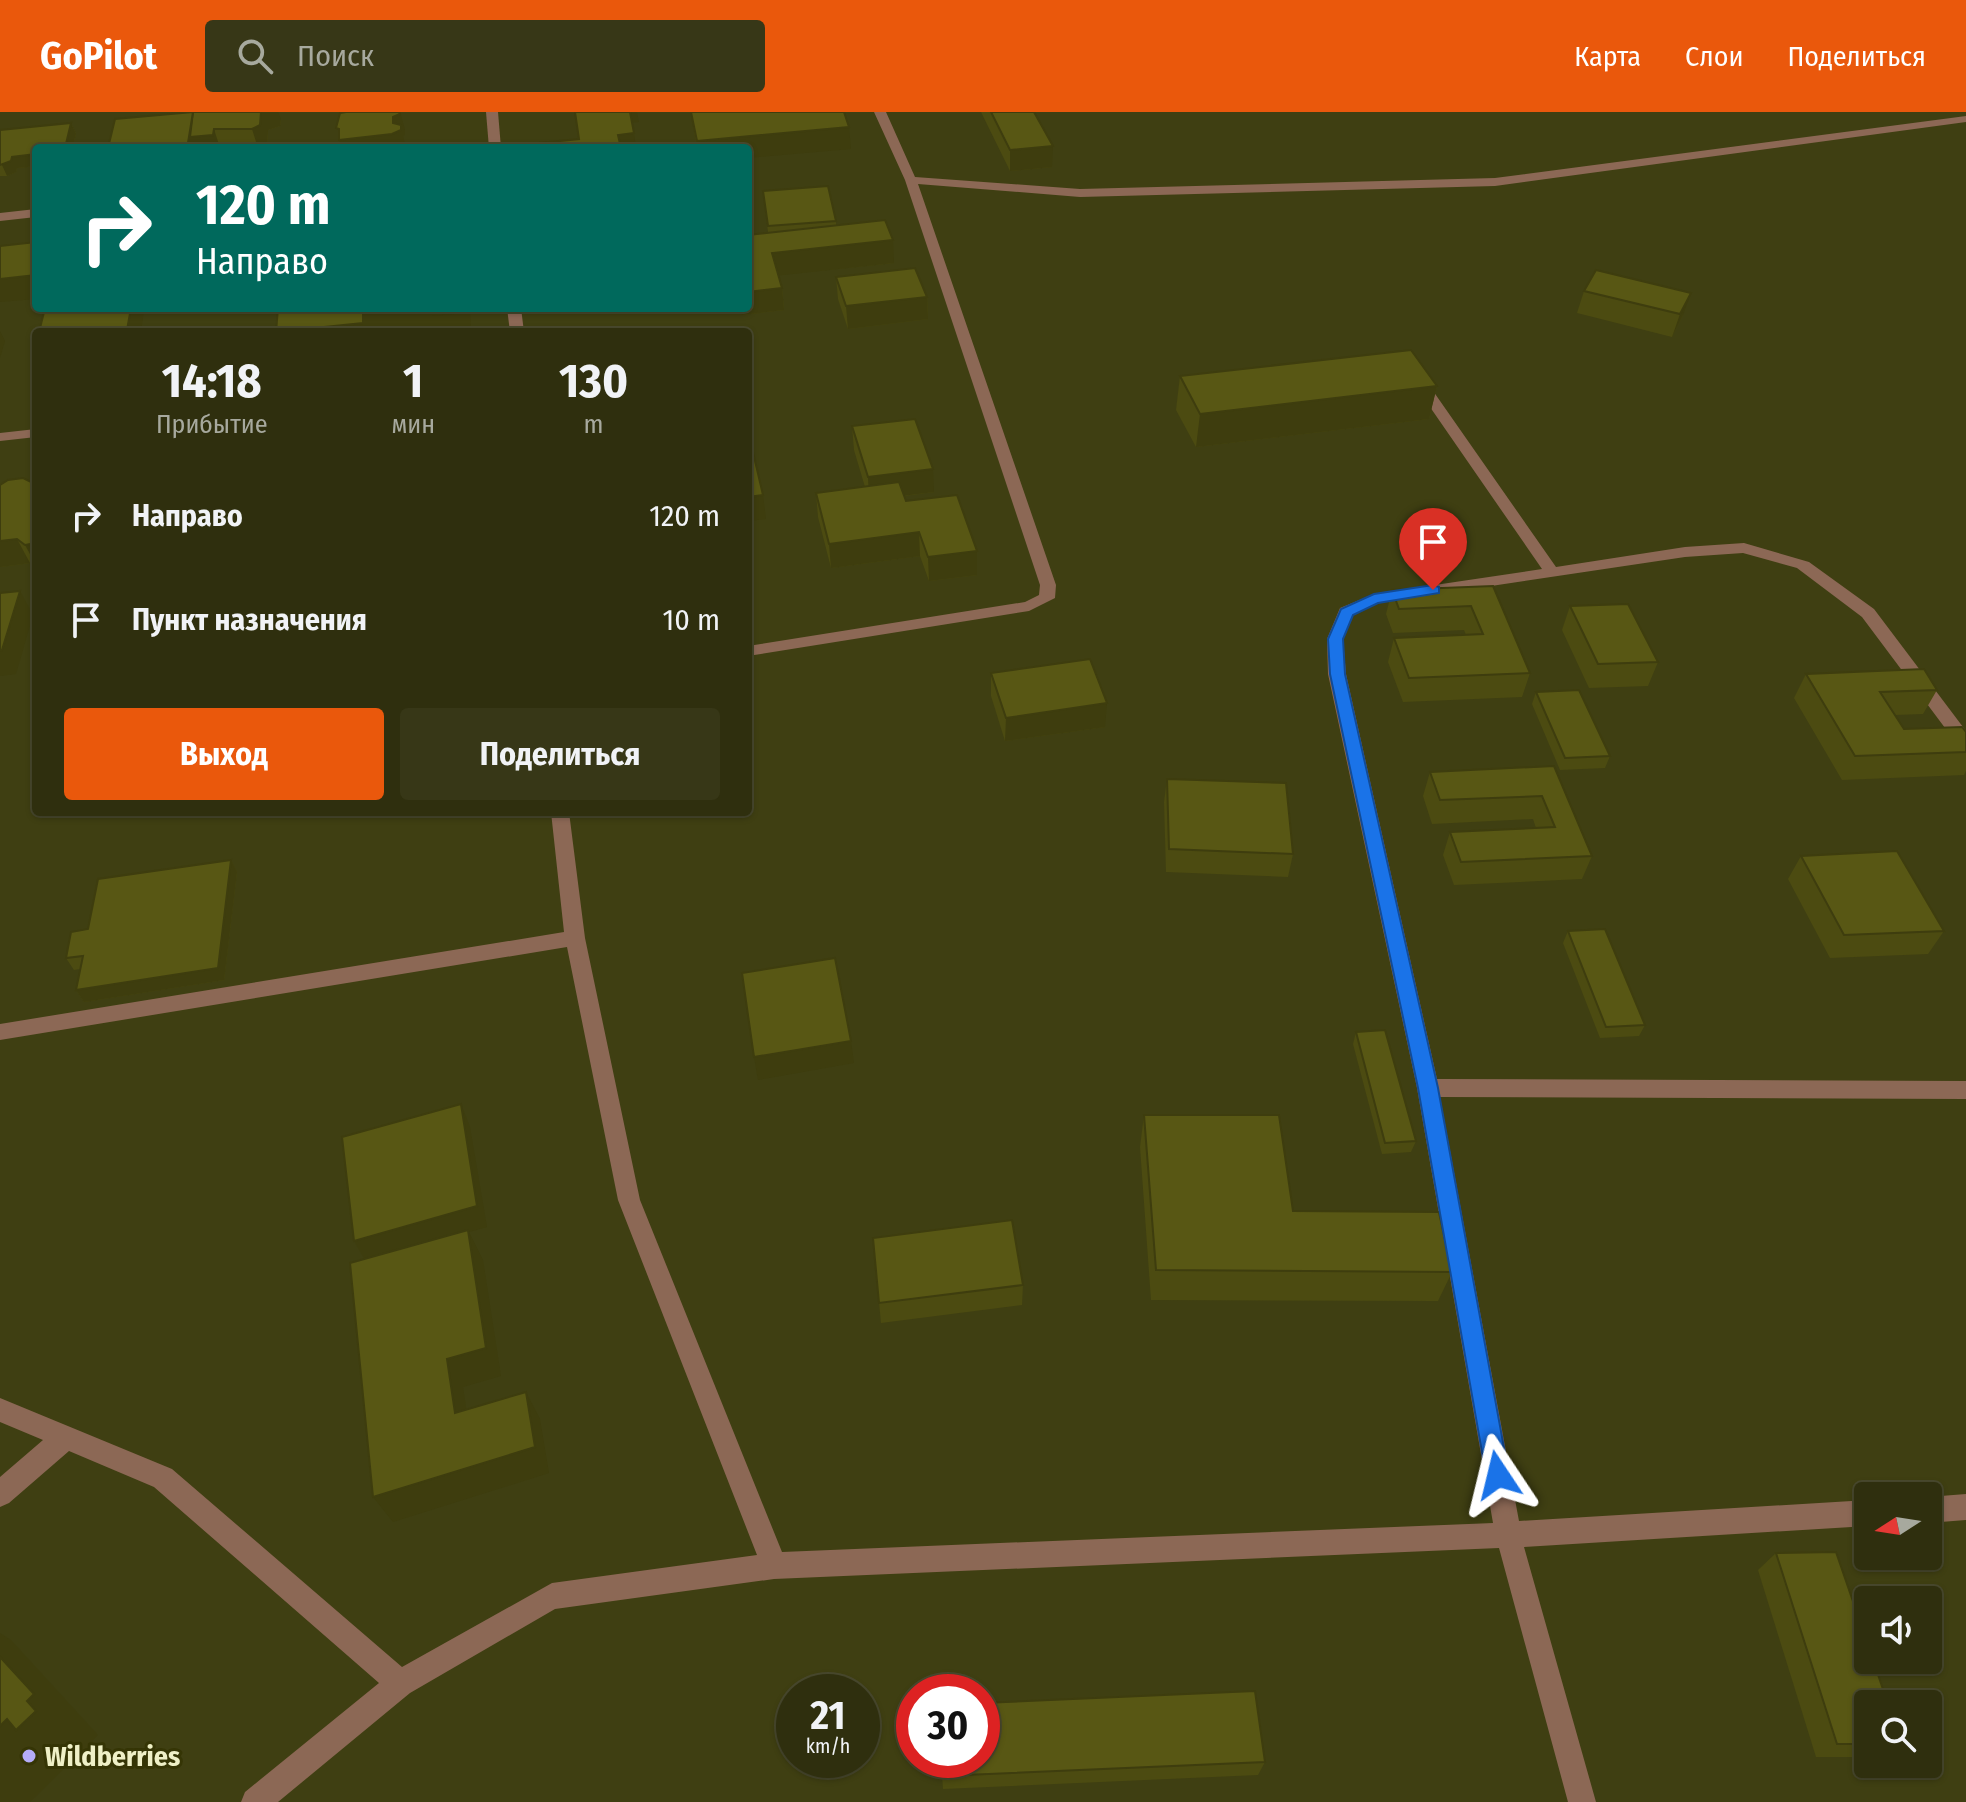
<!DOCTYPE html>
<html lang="ru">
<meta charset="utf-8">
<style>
body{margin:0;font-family:"Fira Sans Condensed",sans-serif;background:#373717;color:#f1f3f6;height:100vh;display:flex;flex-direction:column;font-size:30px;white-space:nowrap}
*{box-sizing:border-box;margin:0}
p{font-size:26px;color:#a7a99e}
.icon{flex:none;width:44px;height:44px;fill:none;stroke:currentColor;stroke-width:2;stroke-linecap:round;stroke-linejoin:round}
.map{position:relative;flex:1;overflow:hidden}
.details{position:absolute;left:32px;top:216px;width:720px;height:488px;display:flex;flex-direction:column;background:#2f2f0e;border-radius:8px;box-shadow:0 2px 6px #0004,0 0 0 2px #4a4a2e}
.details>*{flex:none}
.banner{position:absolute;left:32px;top:32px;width:720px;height:168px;border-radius:8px;box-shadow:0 2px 6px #0004,0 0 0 2px #4a4a2e;background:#00695c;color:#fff;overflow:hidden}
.needle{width:52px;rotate:258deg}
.controls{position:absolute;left:1854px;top:1370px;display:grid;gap:16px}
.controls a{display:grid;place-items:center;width:88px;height:88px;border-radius:8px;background:#2f2f0e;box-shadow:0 2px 6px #0004,0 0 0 2px #4a4a2e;font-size:40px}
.speed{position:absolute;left:776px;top:1562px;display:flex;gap:16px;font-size:40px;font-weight:700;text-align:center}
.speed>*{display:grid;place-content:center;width:104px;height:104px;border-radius:50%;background:#2f2f0e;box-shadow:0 2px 6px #0004,0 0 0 2px #4a4a2e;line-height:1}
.speed small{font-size:20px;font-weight:400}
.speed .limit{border:12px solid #d22;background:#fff;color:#111}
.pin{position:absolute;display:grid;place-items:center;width:68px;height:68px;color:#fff;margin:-82px -34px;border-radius:50% 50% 50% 0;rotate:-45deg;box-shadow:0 0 8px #0007}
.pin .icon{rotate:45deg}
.me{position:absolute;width:88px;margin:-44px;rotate:350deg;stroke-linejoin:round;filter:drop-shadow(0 0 6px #0008)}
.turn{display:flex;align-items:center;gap:28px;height:168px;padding:0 32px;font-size:36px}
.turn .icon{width:104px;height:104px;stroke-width:2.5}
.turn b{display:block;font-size:56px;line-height:68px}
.eta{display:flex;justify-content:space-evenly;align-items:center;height:136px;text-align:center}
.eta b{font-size:48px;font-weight:700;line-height:56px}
.button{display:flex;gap:16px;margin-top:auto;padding:16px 32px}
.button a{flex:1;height:92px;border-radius:8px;background:#ea580c;color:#fff;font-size:32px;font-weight:700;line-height:92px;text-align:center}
.button a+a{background:#373717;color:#f1f3f6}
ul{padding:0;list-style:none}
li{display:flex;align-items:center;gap:24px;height:104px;padding:0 32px}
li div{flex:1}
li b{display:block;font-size:30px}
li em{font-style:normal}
header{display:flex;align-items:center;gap:48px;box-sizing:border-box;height:112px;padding:0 40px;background:#ea580c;color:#fff}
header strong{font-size:38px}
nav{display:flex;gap:44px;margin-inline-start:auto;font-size:28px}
.search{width:560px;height:72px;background:#373717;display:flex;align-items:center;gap:20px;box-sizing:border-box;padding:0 28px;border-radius:8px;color:#a7a99e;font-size:30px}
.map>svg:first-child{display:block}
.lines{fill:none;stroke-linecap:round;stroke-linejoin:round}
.minor{fill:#8c6855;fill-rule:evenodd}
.wall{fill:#4c4b11}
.shaded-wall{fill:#3e3d0e}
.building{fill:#585714;stroke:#3e3d0e;stroke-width:2}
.route{fill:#1a73e8;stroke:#114b97;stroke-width:2}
.poi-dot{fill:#b5acf8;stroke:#353505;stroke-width:3}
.labels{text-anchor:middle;stroke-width:6;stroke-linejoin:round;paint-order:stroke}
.near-poi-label{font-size:28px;font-weight:bold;fill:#eff0c7;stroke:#353505;text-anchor:start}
</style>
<header>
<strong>GoPilot</strong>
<div class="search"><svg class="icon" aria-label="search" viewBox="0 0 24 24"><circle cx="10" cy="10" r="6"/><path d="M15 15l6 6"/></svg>Поиск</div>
<nav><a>Карта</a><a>Слои</a><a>Поделиться</a></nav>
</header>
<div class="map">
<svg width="1966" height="1690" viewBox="0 0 1966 1690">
<rect width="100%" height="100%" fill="#3f3f12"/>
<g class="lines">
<g class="minor">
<polygon points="486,0 498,0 501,36 489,36"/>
<polygon points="874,0 886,0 915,65 1080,77 1495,66 1966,4 1966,10 1495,74 1080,85 918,72 1056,473 1055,486 1029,499 748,544 748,534 1025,490 1039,483 1040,473 905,68"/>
<polygon points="36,97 36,105 0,109 0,101"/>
<polygon points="507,196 521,196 524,220 510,220"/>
<polygon points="1419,265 1424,266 1556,455 1685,435 1744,431 1809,450 1874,497 1966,619 1966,638 1960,636 1862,505 1797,456 1743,441 1685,445 1378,491 1353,503 1343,527 1346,562 1437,967 1966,969 1966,987 1440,985 1519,1409 1868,1388 1868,1414 1524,1435 1596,1690 1568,1690 1499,1436 774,1467 555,1497 410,1581 278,1690 241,1690 245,1680 379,1571 154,1375 69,1339 9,1391 0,1395 0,1365 43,1328 0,1310 0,1286 172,1357 402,1555 552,1471 757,1443 618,1088 567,835 0,928 0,912 564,820 551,700 569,700 585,826 640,1088 782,1440 1493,1411 1417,976 1328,562 1327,527 1340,496 1374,482 1542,457 1412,269"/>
<polygon points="36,317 36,325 0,329 0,321"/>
<polygon points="1966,1382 1966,1408 1928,1411 1928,1385"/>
</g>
</g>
<g class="wall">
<polygon points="691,0 851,37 697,36"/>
<polygon points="981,0 1034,0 1052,55 1010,59"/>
<polygon points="115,7 281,7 280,14 268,18 267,34 264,36 108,36"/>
<polygon points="71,11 76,22 72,36 36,36 36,54 17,56 16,60 7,64 0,64 0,18"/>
<polygon points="763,79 836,109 836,113 894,151 778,163 782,176 784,198 742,203 740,196 748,196 768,120"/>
<polygon points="1596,158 1683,203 1672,225 1577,201 1584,179"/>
<polygon points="836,165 927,185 928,207 848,217 838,187"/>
<polygon points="1180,264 1437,274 1429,307 1196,335 1176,298"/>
<polygon points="852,314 934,380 904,384 906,389 977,463 929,469 920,444 831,456 818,405 816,381 865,375 854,338"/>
<polygon points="36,369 36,455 30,451 0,455 0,373"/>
<polygon points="1493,474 1530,561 1522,585 1403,590 1388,550 1394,526 1466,523 1464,518 1393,521 1386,502 1392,478"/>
<polygon points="1570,494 1658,550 1648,574 1589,576 1562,518"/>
<polygon points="991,561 1105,615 1005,629 991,584"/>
<polygon points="1806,562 1937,578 1923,602 1895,603 1904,617 1966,620 1966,659 1964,663 1842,668 1794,586"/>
<polygon points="1536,580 1610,644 1605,656 1560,658 1532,592"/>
<polygon points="1554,654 1592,744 1582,767 1454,773 1443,743 1450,720 1536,716 1533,707 1432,712 1423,684 1430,660"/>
<polygon points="1167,667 1293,742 1288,765 1166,760 1164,690"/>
<polygon points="1801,744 1944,819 1928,842 1830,846 1788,767"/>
<polygon points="231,748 237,760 224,868 84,890 76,878 80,857 74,858 66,846 88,817"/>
<polygon points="1568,819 1645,913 1639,924 1600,926 1563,831"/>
<polygon points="1356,920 1416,1029 1411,1040 1382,1042 1353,932"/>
<polygon points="1144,1003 1293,1099 1452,1160 1438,1189 1151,1188 1140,1035"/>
<polygon points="873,1126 1023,1173 1022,1193 881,1211"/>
<polygon points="1776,1441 1868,1592 1868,1645 1816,1645 1758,1458"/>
<polygon points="1265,1650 1258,1663 943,1677 942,1664"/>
</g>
<g class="shaded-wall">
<polygon points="194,0 214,17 220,36 168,36"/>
<polygon points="261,0 278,0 281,7 280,14 268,18 267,34 264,36 258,36 252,17"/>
<polygon points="400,0 405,18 405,23 403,24 406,36 342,36 339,28 393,11 393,5"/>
<polygon points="574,0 637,0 639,10 577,15"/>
<polygon points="71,11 76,22 72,36 65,36"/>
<polygon points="849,15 851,37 748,46 748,36 698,36 697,29"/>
<polygon points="634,21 636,36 621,36 618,23"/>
<polygon points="158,31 158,36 131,36 135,33"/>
<polygon points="1053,34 1052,55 1010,59 1010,38"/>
<polygon points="36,42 36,54 17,56 16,60 7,64 2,53 12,45"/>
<polygon points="893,128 894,151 774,164 772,141"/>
<polygon points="36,163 36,187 0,190 0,167"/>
<polygon points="782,176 784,198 742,203 741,196 748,196 748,180"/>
<polygon points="1691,181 1683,203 1672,225 1680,202"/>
<polygon points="927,185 928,207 848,217 846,194"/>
<polygon points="131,196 143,196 144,199 141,220 108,220"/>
<polygon points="363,196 470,196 471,220 438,220 438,219 425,220 286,220"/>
<polygon points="0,219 5,229 0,246"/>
<polygon points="1437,274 1429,307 1196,335 1200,302"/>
<polygon points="933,357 934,380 869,388 868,365"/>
<polygon points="763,383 766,407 748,409 748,385"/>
<polygon points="919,420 920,444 831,456 829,432"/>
<polygon points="17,427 30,451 0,455 0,429"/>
<polygon points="36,431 36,453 25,433"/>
<polygon points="977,439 977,463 929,469 928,445"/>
<polygon points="20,479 33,503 16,562 0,564 0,539"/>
<polygon points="1107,591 1105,615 1005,629 1006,606"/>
<polygon points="231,748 237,760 224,868 84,890 76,878"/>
<polygon points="851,929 854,951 758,968 754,945"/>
<polygon points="461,992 470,1015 487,1115 469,1120 483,1148 501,1264 463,1275 471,1328 455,1301 447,1247 366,1150 354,1129"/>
<polygon points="526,1280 540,1307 549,1361 393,1410 373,1385"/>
<polygon points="0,1521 11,1528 98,1623 92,1629 100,1639 82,1656 71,1650 30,1690 0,1690 0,1614 27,1589 0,1545"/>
</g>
<g class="building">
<polygon points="193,0 261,0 260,13 252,17 214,17 213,23 190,25"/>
<polygon points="193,0 188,31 168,36 157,35 158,31 135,33 131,36 108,36 115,7"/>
<polygon points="346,0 399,0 400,2 393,5 393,11 401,13 401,18 392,22 339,28 339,17 336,16 340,1"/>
<polygon points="575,0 630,0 634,21 618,23 621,36 541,36 540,31 579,27"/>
<polygon points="691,0 844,0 849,15 697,29"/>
<polygon points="991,0 1034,0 1053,34 1010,38"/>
<polygon points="71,11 65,36 36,36 36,42 12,45 11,49 0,53 0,18"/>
<polygon points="828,74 836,109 768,114 763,79"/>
<polygon points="885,108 893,128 772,141 782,176 748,180 748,123"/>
<polygon points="36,130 36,163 0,167 0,134"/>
<polygon points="915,156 927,185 846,194 836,165"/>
<polygon points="1596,158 1691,181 1680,202 1584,179"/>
<polygon points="45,196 131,196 127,218 108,220 39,220"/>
<polygon points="278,196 363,196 363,211 276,220"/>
<polygon points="433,196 463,196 463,200 433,203"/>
<polygon points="1411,238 1437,274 1200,302 1180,264"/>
<polygon points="915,307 933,357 868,365 852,314"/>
<polygon points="748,323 749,323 763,383 748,385"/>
<polygon points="23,366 31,370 36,369 36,431 25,433 17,427 0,429 0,373 8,368"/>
<polygon points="899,370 906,389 957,383 977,439 928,445 919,420 829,432 816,381"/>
<polygon points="1493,474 1530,561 1409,566 1394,526 1483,522 1471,494 1399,497 1392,478"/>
<polygon points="20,479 2,538 0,539 0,481"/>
<polygon points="1628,492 1658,550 1598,552 1570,494"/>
<polygon points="1090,547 1107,591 1006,606 991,561"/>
<polygon points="1924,557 1937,578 1880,580 1904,617 1962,615 1966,620 1966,640 1855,644 1806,562"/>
<polygon points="1579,578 1610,644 1565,646 1536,580"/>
<polygon points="1554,654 1592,744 1461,750 1450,720 1555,715 1542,684 1440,688 1430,660"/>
<polygon points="1167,667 1286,671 1293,742 1169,737"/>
<polygon points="1897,739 1944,819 1844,823 1801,744"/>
<polygon points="231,748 218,856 76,878 83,844 66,846 71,820 88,817 98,767"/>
<polygon points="1605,817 1645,913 1606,915 1568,819"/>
<polygon points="835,846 851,929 754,945 742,861"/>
<polygon points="1385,918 1416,1029 1385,1031 1356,920"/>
<polygon points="461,992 477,1094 354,1129 342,1025"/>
<polygon points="1144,1003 1279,1003 1293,1099 1439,1100 1452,1160 1156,1158"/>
<polygon points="1012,1108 1023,1173 879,1191 873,1126"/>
<polygon points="468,1118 486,1236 447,1247 455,1301 526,1280 535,1335 373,1385 350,1151"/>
<polygon points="1836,1440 1868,1533 1868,1548 1873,1548 1888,1592 1868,1592 1868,1632 1837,1632 1776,1441"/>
<polygon points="0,1545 34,1582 27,1589 36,1599 16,1618 7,1607 0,1614"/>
<polygon points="1255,1579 1265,1650 942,1664 942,1648 982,1648 982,1591"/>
</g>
<polygon class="route" points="1433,473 1439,475 1439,481 1378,491 1353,503 1343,527 1345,562 1438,976 1509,1363 1506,1371 1498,1375 1489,1371 1486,1363 1418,976 1330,562 1328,527 1341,497 1374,482"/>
<circle class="poi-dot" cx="29" cy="1644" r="8"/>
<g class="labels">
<g class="near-poi-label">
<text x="45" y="1654">Wildberries</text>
</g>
</g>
</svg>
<div class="controls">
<a><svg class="needle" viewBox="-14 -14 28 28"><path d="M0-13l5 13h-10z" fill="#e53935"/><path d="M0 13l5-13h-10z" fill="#a7a99e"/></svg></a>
<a><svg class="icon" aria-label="sound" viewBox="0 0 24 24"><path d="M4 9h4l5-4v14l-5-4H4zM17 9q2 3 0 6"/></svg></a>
<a><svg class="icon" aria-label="search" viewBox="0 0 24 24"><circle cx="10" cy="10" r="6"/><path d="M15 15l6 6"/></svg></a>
</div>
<div class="speed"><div>21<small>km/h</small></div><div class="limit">30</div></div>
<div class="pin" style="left:1433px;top:478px;background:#d93025"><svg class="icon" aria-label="arrive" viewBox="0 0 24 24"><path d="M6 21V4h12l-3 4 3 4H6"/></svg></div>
<svg class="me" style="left:1498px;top:1363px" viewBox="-20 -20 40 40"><path d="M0-17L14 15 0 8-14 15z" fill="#1a73e8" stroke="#fff" stroke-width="4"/></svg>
<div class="banner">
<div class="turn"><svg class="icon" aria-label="right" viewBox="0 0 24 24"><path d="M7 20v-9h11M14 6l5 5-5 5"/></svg><div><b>120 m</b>Направо</div></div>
</div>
<section class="details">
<div class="eta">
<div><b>14:18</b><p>Прибытие</p></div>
<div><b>1</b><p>мин</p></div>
<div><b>130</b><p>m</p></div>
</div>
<ul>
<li><svg class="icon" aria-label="right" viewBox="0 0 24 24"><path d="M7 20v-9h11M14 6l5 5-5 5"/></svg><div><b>Направо</b></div><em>120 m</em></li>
<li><svg class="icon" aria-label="arrive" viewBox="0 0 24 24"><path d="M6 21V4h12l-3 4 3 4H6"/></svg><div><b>Пункт назначения</b></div><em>10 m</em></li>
</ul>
<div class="button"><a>Выход</a><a>Поделиться</a></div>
</section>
</div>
